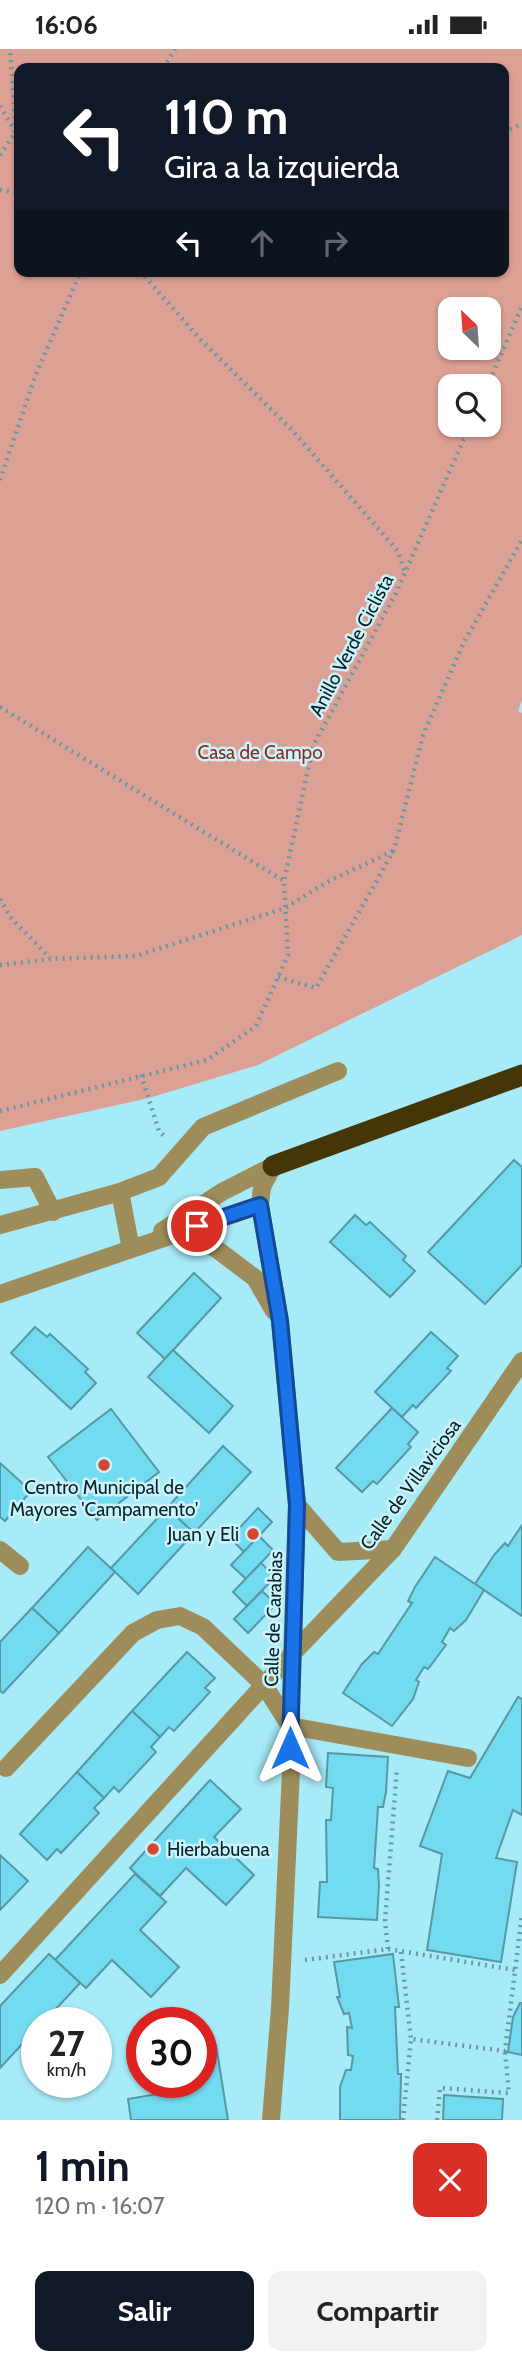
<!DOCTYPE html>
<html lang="es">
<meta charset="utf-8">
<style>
body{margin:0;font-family:Cabin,sans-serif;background:#f2f2f2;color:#222;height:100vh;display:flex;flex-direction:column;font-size:26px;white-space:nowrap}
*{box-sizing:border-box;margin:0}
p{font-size:23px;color:#767676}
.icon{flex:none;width:38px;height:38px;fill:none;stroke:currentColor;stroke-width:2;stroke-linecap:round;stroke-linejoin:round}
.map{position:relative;height:2071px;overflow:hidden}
.details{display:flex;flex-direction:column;background:#fff;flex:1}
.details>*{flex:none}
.banner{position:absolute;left:14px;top:14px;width:495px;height:214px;border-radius:14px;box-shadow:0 2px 5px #0004;background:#111827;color:#fff;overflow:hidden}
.needle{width:46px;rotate:335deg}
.fabs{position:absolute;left:438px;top:248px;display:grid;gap:14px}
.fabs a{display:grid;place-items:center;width:63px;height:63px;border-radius:14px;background:#fff;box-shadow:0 2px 5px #0004;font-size:35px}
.speed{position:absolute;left:21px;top:1958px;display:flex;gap:14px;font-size:35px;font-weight:700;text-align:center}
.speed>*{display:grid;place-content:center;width:91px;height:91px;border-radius:50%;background:#fff;box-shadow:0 2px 5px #0004;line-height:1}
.speed small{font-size:18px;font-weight:400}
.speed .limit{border:10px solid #d22;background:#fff;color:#111}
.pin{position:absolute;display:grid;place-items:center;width:60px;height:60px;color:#fff;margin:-30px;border:4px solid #fff;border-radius:50%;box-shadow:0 2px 7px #0007}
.me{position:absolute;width:77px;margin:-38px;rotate:0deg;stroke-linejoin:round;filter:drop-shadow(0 0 5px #0008)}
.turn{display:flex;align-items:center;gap:24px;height:147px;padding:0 35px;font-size:32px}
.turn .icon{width:91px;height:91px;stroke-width:2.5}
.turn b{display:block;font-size:49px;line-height:60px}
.lanes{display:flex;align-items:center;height:66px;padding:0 35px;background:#0003;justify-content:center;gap:35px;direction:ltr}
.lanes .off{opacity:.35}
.round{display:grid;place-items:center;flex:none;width:74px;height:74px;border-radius:14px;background:#f2f2f2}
.summary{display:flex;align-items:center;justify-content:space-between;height:119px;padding:0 35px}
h1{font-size:42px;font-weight:800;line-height:52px;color:#111827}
.button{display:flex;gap:14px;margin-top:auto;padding:14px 35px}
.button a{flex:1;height:80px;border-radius:14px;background:#111827;color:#fff;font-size:28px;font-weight:800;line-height:80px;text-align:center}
.button a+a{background:#f2f2f2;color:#222}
.status{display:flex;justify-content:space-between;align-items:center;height:49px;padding:0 35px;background:#fff;direction:ltr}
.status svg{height:19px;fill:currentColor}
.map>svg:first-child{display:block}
.green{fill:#dca094;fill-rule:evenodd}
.building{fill:#72dbef;stroke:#5698a5;stroke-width:2}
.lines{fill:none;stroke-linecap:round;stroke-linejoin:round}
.path{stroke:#6699a4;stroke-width:4.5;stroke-dasharray:2 5;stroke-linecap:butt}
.minor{stroke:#9e8d5a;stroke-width:18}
.highway{stroke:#443607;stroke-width:21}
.route-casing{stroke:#114b97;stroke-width:18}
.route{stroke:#1a73e8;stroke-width:12}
.poi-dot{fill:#d34730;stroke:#ccf3fb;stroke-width:2.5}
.labels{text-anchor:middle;stroke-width:5;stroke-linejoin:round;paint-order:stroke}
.street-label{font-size:19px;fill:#062328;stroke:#ccf3fb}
.park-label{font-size:19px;fill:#8a2c1d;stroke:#ccf3fb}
.poi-label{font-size:19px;fill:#062328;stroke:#ccf3fb}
</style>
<div class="status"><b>16:06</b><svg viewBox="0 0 49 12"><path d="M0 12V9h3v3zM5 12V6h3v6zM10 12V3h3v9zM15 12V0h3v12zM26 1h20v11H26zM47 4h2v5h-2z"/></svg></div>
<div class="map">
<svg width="522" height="2071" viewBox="0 0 522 2071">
<rect width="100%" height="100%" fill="#a7eaf8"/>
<path class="green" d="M0 0H522V651L518 662 522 664V886L258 1016 149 1049 0 1082ZM19 19H504V222H19ZM450 261H488V299H450ZM450 338H488V376H450Z"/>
<g class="building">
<polygon points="514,1111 522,1118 522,1216 485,1255 428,1203"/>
<polygon points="355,1166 366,1176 370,1173 406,1207 403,1211 415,1222 390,1248 330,1193"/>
<polygon points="194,1224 221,1249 165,1310 137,1284"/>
<polygon points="35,1278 47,1288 50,1285 88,1320 85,1323 96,1334 71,1360 11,1304"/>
<polygon points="431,1283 458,1307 447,1319 451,1322 416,1359 413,1356 402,1368 375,1343"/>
<polygon points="173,1301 233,1357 209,1384 148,1328"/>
<polygon points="392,1359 418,1383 408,1395 411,1398 377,1435 373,1432 362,1443 336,1419"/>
<polygon points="111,1360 159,1423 97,1471 48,1408"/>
<polygon points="223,1397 251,1423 194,1484 167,1459"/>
<polygon points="0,1414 31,1442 5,1472 0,1468"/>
<polygon points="167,1459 194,1484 138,1545 111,1519"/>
<polygon points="258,1459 272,1473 244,1503 230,1489"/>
<polygon points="522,1476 522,1567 475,1535 494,1506 505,1494 508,1497"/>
<polygon points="259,1487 273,1501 246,1530 231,1516"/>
<polygon points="88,1498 115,1523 59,1584 32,1559"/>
<polygon points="435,1508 484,1541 466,1571 454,1582 450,1579 442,1593 446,1596 428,1620 424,1618 416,1631 419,1633 413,1650 392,1677 343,1644 362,1615 374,1603 378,1605 412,1554 408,1552 415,1538"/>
<polygon points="261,1514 275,1528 247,1557 233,1543"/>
<polygon points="262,1542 276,1555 248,1584 234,1570"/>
<polygon points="32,1559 59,1584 3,1644 0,1642 0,1593"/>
<polygon points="187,1603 215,1629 205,1639 210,1643 174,1682 169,1678 160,1688 132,1662"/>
<polygon points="518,1648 522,1650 522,1766 513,1761 496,1809 517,1813 501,1913 427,1901 442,1805 420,1797 448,1722 470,1729"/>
<polygon points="132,1662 160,1688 151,1698 156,1703 119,1743 114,1738 104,1749 77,1723"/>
<polygon points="328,1704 388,1708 386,1743 383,1758 378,1758 376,1789 374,1819 378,1820 379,1836 377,1871 318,1868 320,1833 327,1833 326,1771 331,1771 333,1739 326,1738"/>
<polygon points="77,1723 104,1749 94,1759 99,1764 61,1804 57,1800 47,1811 20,1785"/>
<polygon points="210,1731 241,1760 214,1788 254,1826 226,1856 186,1819 160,1847 130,1819"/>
<polygon points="0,1806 28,1832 0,1861"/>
<polygon points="135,1825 166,1853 140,1881 179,1918 151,1948 112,1911 86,1939 55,1911"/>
<polygon points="49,1905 80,1934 54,1962 67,1974 37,1974 37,2003 25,1992 0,2019 0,1957"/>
<polygon points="393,1905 399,1958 395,1958 398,2025 401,2025 400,2071 340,2071 340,2038 346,2021 351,2021 353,2007 348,2006 347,1978 352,1979 349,1964 344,1965 337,1948 340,1948 334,1913"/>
<polygon points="520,1954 522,1954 522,2006 508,2003 513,1968"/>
<polygon points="216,1996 228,2071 131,2071 128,2050 181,2041 180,2034 201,2034 201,1998"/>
<polygon points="444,2046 503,2050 502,2071 443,2071"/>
</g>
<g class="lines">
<g class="path">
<polyline points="163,19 175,0"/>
<polyline points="0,57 19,89"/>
<polyline points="504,84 522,74"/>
<polyline points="0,106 16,83 10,0"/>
<polyline points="0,141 19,144"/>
<polyline points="140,222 201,291 290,379 398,502 405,524"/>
<polyline points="487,338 522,257"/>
<polyline points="0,431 36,325 81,222"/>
<polyline points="0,658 284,832"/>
<polyline points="0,850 10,868 50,909"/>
<polyline points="0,916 51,910 136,907 285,859 327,833 393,802"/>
<polyline points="278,928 316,939 394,801 423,686 464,593 522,491"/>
<polyline points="141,1026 159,1082 164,1087"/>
<polyline points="0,1062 207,1011 256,977 288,906 284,832 313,697 396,544 470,376"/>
<polyline points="388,1900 385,1872 397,1719"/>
<polyline points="401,1903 411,1990"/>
<polyline points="305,1911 388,1900 515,1921"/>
<polyline points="403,2071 411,1990 505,2002 522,1866"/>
<polyline points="437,2071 440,2039 509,2044 505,2002"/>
</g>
<g class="minor">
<polyline points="0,1131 35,1128 53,1163"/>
<polyline points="0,1176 120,1143"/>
<polyline points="162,1182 222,1143 273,1117"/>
<polyline points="176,1184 215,1199 255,1229 274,1262"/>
<polyline points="131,1200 120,1143 159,1128 203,1078 338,1022"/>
<polyline points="0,1245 260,1156"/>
<polyline points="297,1456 338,1503 393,1500"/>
<polyline points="0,1501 20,1517"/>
<polyline points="6,1719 133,1584 157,1571 180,1567 203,1578 264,1636 290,1677 468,1709"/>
<polyline points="0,1926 293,1604 393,1500 522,1312"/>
<polyline points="271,2071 280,1959 291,1721 290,1677 297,1456 280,1272 260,1156 262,1138 273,1117"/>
</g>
<polyline class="highway" points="273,1117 522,1026"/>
</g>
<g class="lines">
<g class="route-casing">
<polyline id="route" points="197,1177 260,1156 280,1272 297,1456 290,1699"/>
</g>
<use href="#route" class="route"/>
</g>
<g class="poi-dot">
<circle cx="104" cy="1416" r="7"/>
<circle cx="253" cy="1485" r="7"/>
<circle cx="153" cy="1800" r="7"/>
</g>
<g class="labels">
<g class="street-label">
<text transform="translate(351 596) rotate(-62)" y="7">Anillo Verde Ciclista</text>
<text transform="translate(410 1435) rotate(-54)" y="7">Calle de Villaviciosa</text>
<text transform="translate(273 1570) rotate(-88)" y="7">Calle de Carabias</text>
</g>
<g class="park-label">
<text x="260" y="710">Casa de Campo</text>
</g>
<g class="poi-label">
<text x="104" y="1445">Centro Municipal de<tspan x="104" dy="22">Mayores 'Campamento'</tspan></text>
<text x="239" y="1492" text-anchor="end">Juan y Eli</text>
<text x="167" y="1807" text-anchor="start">Hierbabuena</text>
</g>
</g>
</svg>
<div class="fabs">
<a><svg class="needle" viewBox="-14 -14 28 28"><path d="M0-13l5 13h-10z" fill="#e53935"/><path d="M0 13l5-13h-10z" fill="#767676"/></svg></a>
<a><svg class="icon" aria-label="search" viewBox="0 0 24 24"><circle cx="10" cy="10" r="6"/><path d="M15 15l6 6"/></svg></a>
</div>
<div class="speed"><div>27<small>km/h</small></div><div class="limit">30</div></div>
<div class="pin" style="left:197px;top:1177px;background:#d93025"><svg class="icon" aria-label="arrive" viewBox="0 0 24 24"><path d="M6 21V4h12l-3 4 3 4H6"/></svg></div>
<svg class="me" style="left:290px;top:1699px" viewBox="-20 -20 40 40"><path d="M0-17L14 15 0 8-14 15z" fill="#1a73e8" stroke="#fff" stroke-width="4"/></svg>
<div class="banner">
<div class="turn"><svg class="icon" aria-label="left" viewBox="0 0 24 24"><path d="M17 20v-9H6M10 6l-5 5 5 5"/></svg><div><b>110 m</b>Gira a la izquierda</div></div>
<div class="lanes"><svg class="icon" aria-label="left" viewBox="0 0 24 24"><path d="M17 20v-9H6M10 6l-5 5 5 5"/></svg><svg class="icon off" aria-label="ahead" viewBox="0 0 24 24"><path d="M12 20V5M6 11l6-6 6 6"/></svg><svg class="icon off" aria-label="right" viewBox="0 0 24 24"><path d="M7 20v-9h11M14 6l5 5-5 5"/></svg></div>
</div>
</div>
<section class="details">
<div class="summary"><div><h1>1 min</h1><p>120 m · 16:07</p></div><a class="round" style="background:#d93025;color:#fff"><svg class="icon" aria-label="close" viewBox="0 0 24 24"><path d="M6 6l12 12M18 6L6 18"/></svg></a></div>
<div class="button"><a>Salir</a><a>Compartir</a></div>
</section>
